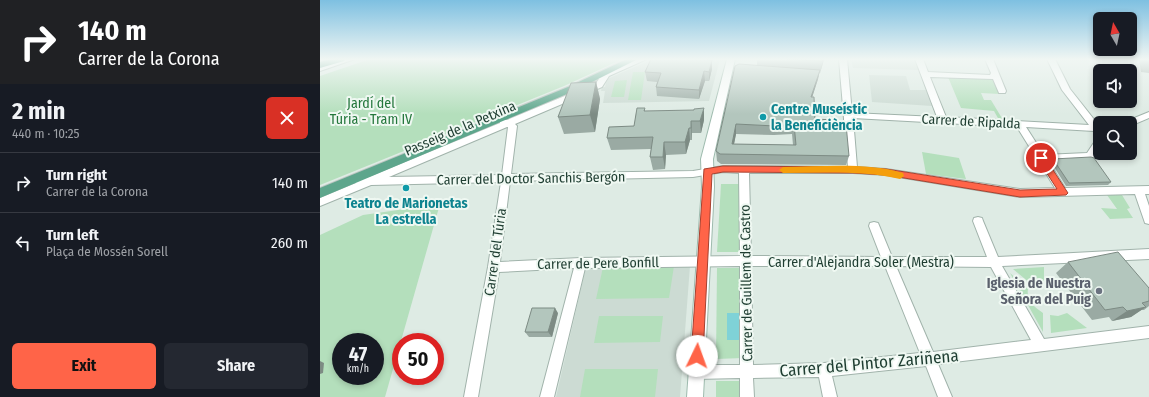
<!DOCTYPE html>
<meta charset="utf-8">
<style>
body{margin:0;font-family:"Fira Sans Condensed",sans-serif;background:#242831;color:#f1f3f6;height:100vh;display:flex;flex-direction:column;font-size:15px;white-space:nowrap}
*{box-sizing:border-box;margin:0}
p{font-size:13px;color:#9ea1a6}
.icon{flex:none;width:22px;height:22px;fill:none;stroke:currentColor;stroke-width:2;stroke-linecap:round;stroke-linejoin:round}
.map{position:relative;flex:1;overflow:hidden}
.details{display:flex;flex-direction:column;background:#171b24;width:320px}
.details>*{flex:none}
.guide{background:#202124;color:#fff;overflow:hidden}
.needle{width:26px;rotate:351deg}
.tools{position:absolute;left:773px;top:12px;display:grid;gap:8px}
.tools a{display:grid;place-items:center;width:44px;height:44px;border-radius:6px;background:#171b24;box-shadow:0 2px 6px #0003;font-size:20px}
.speed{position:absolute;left:12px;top:333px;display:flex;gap:8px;font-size:20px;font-weight:700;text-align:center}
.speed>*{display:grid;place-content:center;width:52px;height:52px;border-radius:50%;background:#171b24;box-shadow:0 2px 6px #0003;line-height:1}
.speed small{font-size:10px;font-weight:400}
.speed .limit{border:6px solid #d22;background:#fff;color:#111}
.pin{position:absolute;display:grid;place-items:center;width:34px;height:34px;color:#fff;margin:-17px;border:2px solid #fff;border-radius:50%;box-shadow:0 1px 4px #0007}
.me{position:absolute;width:44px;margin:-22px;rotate:3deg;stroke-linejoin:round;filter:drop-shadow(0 0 3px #0008)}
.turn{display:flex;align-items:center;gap:14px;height:84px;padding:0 12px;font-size:18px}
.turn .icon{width:52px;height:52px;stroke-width:2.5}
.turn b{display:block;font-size:28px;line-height:34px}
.round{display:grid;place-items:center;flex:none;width:42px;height:42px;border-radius:6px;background:#242831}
.headline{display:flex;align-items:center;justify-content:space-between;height:68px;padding:0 12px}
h1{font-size:24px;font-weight:700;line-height:30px}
.action{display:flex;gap:8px;margin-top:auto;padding:8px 12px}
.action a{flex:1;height:46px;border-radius:6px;background:#ff6448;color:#111;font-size:16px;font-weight:700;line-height:46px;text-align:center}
.action a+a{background:#242831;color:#f1f3f6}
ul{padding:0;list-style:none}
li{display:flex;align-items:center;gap:12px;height:60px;padding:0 12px;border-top:1px solid #363941}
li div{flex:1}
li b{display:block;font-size:15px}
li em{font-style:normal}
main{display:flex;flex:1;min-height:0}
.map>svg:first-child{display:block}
.built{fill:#ccdbd3}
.green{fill:#b4dfbc;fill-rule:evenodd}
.water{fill:#7fd2d7}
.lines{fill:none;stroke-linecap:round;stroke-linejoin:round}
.street-casing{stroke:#a1b3ab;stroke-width:2}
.secondary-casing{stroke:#9ebbae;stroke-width:2}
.primary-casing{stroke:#bcc5c1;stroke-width:2}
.street{fill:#fff;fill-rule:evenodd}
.secondary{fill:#fff;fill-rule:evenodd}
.primary{fill:#5ea68c;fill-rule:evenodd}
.wall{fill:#9aaaa3;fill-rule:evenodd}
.shaded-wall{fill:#7d8b84}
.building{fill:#b3c6bd;stroke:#7d8b84;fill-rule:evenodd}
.route{fill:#ff6448;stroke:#a6412f}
.slow{fill:#f59e0b}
.culture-dot{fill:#0f9aa8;stroke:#eff8f2;stroke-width:1.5}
.worship-dot{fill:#6b7280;stroke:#eff8f2;stroke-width:1.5}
.labels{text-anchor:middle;stroke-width:4;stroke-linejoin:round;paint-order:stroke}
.park-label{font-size:14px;fill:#24773c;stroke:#eff8f2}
.culture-label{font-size:14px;font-weight:bold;fill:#0d838f;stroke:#eff8f2;text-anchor:start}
.street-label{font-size:14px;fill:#1e3d31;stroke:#eff8f2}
.worship-label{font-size:14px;font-weight:bold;fill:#5b616d;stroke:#eff8f2;text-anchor:end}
.near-street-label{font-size:17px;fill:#1e3d31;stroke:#eff8f2}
</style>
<main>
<section class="details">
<div class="guide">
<div class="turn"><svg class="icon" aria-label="right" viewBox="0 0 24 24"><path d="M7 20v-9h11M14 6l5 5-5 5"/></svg><div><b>140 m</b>Carrer de la Corona</div></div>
</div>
<div class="headline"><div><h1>2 min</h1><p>440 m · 10:25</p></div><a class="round" style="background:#d93025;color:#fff"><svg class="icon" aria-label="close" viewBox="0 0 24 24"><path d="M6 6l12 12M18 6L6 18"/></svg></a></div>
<ul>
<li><svg class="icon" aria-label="right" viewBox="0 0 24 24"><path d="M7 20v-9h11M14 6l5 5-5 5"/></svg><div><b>Turn right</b><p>Carrer de la Corona</p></div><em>140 m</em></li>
<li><svg class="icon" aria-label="left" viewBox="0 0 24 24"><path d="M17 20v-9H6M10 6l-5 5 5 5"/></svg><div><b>Turn left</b><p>Plaça de Mossén Sorell</p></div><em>260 m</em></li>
</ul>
<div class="action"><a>Exit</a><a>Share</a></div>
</section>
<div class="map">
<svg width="829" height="397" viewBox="0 0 829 397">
<rect width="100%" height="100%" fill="#deebe4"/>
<g class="built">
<polygon points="333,59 400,59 389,101 283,103 285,91 281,91 282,87 285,87 287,79"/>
<polygon points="531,59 595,59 599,70 533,68"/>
<polygon points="549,75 586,76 590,90 607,90 612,106 552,102"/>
<polygon points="370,266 360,397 236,397 266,267"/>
</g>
<g class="green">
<polygon points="50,59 303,59 244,86 0,185 0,76"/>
<polygon points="313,72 325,72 321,100 308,100"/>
<polygon points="628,77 672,78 680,94 661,93 664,100 671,100 683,120 679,120 674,111 641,108"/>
<polygon points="307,80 304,97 291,97 295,81"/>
<polygon points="602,152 639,158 646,179 606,174"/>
<polygon points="401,184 422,184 423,252 397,252"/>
<polygon points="787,195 802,195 810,208 807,209 813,218 790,219 781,208 797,209"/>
<path d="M120 204 65 397H0V235L43 215ZM21 342H55V376H21Z"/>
<polygon points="354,266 349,298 276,299 283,267"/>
<polygon points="724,267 724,281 711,284 693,269"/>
<polygon points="397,268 423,268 423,358 396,359"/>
<path d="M690 273 708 289C706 300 714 307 723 313V332Z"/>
<polygon points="747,313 767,328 731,333 730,315 738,316"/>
<polygon points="279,316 343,316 340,342 274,343"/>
<polygon points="265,369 338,369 335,397 260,397"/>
<rect x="396" y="381" width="27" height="16"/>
</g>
<rect class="water" x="407" y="313" width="12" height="27"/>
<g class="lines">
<g class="street-casing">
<g id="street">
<polygon points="24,59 35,59 0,71 0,67"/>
<path d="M317 59H327L289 76 282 87 195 124 197 126 191 174 373 171 403 166 528 167 519 59H527L532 113 617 117 595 59H603L608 72 670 75 671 73 665 59H673L686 91 685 93H679L673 79 610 77 626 117 769 125 742 90 727 59H735L750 89 780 127V136L777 135 774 131 706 127 724 155 767 153 777 138 780 137V147L773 158 728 161 745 188 829 186V194H825L829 206V224L825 223 824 220 815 194 700 197 566 175 533 173H429L431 256 561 257 549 226 550 223 554 222 558 223 572 257H667L653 221 654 218 658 217 662 218 663 221 678 257 829 249V259L682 266 724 339 829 326V338L618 364 632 397H618L606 366 512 376 517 397H503L499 377 433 378 434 397H420V378L376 379 371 377 369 372 371 367 376 365H420V266L265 268 234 397H220L254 268 179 272 158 397H144L168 267 181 182 51 185 0 206V198L36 183 31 182 29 179 31 176 34 175 49 177 180 123V120H187L276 83 279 79 277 77 278 75ZM533 118 697 127 735 188 700 189 566 169 537 167ZM187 127H188L182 175 69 177ZM403 172 419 173 420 256 261 258 180 262 190 181 373 177ZM431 266H565L600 353 504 363 433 365ZM576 266 671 267 711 340 613 352Z"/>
<polygon points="829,112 829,118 810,126 810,123 806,123 807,121"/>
</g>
</g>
<g class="secondary-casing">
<polygon id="secondary" points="407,59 415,59 393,159 394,187 383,397 367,397 382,187 381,159"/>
</g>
<g class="primary-casing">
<g id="primary">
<polygon points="12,59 25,59 24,61 0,68 0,62"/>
<polygon points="307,59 318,59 254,91 0,198 0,188 248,87"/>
</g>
</g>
<use href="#street" class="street"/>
<use href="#secondary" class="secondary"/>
<use href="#primary" class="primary"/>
</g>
<g class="wall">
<polygon points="331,59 391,59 390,60 392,69 389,81 385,81 379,99 337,96 336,87 337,82 327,81 325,72"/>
<path d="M437 59H504L503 63 500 73H499L498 79 492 97 495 119 515 124 529 156 526 165 401 164 397 161 396 151 437 66ZM416 134 454 135 472 134 473 145 414 144Z"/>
<polygon points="819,59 829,59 829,73 821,72"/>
<polygon points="276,82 280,99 275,132 244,134 238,117"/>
<polygon points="325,108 325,111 384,120 381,133 372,133 372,140 370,140 366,154 346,155 345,169 333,170 330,157 331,149 291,150 287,138 314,126"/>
<polygon points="733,159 791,182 788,185 746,186 731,162"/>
<polygon points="748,262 829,288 829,306 824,310 821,310 811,317 792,321 789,317 772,320 736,273"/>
<polygon points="238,313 232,337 209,337 205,332"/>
</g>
<g class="shaded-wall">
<polygon points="503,59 504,59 503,63 500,73"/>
<polygon points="392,60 392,69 389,81 389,72"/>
<polygon points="500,70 498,79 489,107 491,97"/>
<polygon points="384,71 385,81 379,99 379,90"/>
<polygon points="276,82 280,99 275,132 270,115"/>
<polygon points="384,108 384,120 381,133 380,121"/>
<polygon points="371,121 372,133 372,140 371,128"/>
<polygon points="416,124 416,134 412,154 412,144"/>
<polygon points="369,128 370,140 366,154 365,142"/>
<polygon points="344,142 346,155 345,169 343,157"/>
<polygon points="826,307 811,317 792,321 807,311"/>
<polygon points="235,308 238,313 232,337 228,332"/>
<polygon points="0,361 4,363 3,373 0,374"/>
</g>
<g class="building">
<polygon points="331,59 388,59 387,60 392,60 389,72 384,71 379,90 336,87 341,73 325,72"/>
<polygon points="467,59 503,59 502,61"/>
<path d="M419 64 500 70 491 97H494L495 119 514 120 515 124H526L529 156 400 154 396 151 415 66ZM416 124 455 126 474 124 476 145 412 144Z"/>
<polygon points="276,82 270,115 238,117 251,83"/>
<polygon points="317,108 325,108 324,111 374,110 374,109 384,108 380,121 371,121 371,128 369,128 365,142 344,142 343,157 330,157 333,137 287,138 289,127 314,126"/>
<polygon points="771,157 774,158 791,182 749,183 733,159"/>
<polygon points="798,252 829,288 829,301 822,303 826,307 807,311 803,307 785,310 748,262"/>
<polygon points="212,308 235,308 228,332 205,332"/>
</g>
<linearGradient id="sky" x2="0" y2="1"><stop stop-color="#7ec0e1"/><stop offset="0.52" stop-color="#f0f6f3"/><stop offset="1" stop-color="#f0f6f3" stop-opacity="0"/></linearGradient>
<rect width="829" height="114" fill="url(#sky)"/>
<polygon class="route" points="721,155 724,156 746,190 748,193 746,195 700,197 566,175 533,173 403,172 392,174 383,356 381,361 377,362 373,361 371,356 384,169 403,166 533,167 566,169 700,190 737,189 717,158"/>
<path class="slow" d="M463 167C502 167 546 162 583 173L584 176 580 179C542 170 502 173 463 173L459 170Z"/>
<g class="culture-dot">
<circle cx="443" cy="117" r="4"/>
<circle cx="86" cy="188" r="4"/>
</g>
<circle class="worship-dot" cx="779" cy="291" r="4"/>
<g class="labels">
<g class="park-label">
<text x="51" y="108">Jardí del<tspan x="51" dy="16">Túria - Tram IV</tspan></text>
</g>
<g class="culture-label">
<text x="451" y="114">Centre Museístic<tspan x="451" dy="16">la Beneficiència</tspan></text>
<text x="86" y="208" text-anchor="middle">Teatro de Marionetas<tspan x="86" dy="16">La estrella</tspan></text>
</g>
<g class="street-label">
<text transform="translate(651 121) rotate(3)" y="5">Carrer de Ripalda</text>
<text transform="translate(140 128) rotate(-23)" y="5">Passeig de la Petxina</text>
<text transform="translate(211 178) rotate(-1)" y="5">Carrer del Doctor Sanchis Bergón</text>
<text transform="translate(175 252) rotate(-82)" y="5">Carrer del Túria</text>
<text x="541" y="267">Carrer d'Alejandra Soler (Mestra)</text>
<text transform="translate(278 263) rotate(-1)" y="5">Carrer de Pere Bonfill</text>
<text transform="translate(426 283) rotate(-91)" y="5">Carrer de Guillem de Castro</text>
</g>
<g class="worship-label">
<text x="771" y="288">Iglesia de Nuestra<tspan x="771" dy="16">Señora del Puig</tspan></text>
</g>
<g class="near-street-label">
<text transform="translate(549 363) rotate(-5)" y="6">Carrer del Pintor Zariñena</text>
</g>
</g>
</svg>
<div class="tools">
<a><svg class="needle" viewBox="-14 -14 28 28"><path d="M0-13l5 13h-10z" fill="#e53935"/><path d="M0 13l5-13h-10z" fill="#9ea1a6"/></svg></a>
<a><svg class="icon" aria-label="sound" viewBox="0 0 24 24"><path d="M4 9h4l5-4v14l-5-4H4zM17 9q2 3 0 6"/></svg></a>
<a><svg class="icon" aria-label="search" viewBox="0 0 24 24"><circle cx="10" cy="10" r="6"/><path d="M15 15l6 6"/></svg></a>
</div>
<div class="speed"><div>47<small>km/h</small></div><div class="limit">50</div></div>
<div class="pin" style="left:721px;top:158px;background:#d93025"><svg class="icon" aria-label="arrive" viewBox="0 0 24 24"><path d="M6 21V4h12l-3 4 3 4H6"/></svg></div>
<svg class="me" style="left:377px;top:356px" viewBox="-20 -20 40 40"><circle r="19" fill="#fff"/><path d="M0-13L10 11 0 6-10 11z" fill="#ff6448"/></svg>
</div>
</main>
